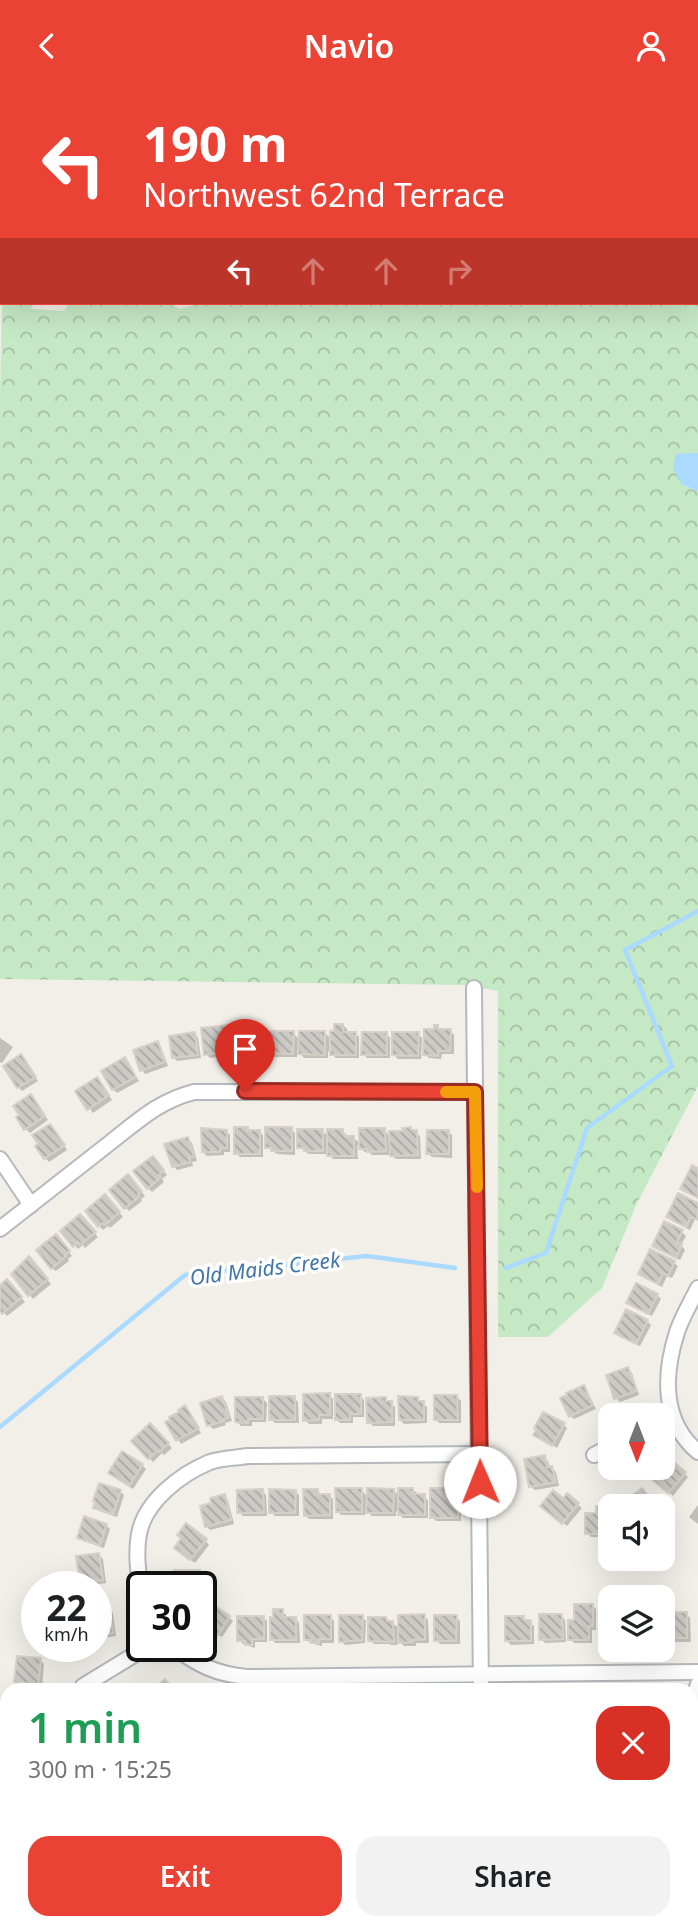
<!DOCTYPE html>
<meta charset="utf-8">
<style>
body{margin:0;font-family:"Noto Sans",sans-serif;background:#f2f2f2;color:#202124;height:100vh;display:flex;flex-direction:column;font-size:26px;white-space:nowrap}
*{box-sizing:border-box;margin:0}
p{font-size:23px;color:#757577}
.icon{flex:none;width:38px;height:38px;fill:none;stroke:currentColor;stroke-width:2;stroke-linecap:round;stroke-linejoin:round}
.map{position:relative;flex:1;overflow:hidden}
.panel{position:absolute;left:0px;top:1592px;width:698px;height:247px;display:flex;flex-direction:column;background:#fff;border-radius:21px 21px 0 0;box-shadow:0 7px 28px #0002}
.panel>*{flex:none}
.top-card{position:absolute;left:0px;top:0px;width:698px;height:214px;box-shadow:0 7px 28px #0002;background:#ea4335;color:#fff;overflow:hidden}
.needle{width:46px;rotate:180deg}
.fabs{position:absolute;left:598px;top:1312px;display:grid;gap:14px}
.fabs a{display:grid;place-items:center;width:77px;height:77px;border-radius:14px;background:#fff;box-shadow:0 7px 28px #0002;font-size:35px}
.speed{position:absolute;left:21px;top:1480px;display:flex;gap:14px;font-size:35px;font-weight:700;text-align:center}
.speed>*{display:grid;place-content:center;width:91px;height:91px;border-radius:50%;background:#fff;box-shadow:0 7px 28px #0002;line-height:1}
.speed small{font-size:18px;font-weight:400}
.speed .limit{border:4px solid #111;border-radius:10px;background:#fff;color:#111}
.pin{position:absolute;display:grid;place-items:center;width:60px;height:60px;color:#fff;margin:-72px -30px;border-radius:50% 50% 50% 0;rotate:-45deg;box-shadow:0 0 7px #0007}
.pin .icon{rotate:45deg}
.me{position:absolute;width:77px;margin:-38px;rotate:359deg;stroke-linejoin:round;filter:drop-shadow(0 0 5px #0008)}
.turn{display:flex;align-items:center;gap:24px;height:147px;padding:0 28px;font-size:32px}
.turn .icon{width:91px;height:91px;stroke-width:2.5}
.turn b{display:block;font-size:49px;line-height:60px}
.lanes{display:flex;align-items:center;height:66px;padding:0 28px;background:#0003;justify-content:center;gap:35px;direction:ltr}
.lanes .off{opacity:.35}
.round{display:grid;place-items:center;flex:none;width:74px;height:74px;border-radius:21px;background:#f2f2f2}
.headline{display:flex;align-items:center;justify-content:space-between;height:119px;padding:0 28px}
h1{font-size:42px;font-weight:600;line-height:52px;color:#1e9e55}
.button{display:flex;gap:14px;margin-top:auto;padding:14px 28px}
.button a{flex:1;height:80px;border-radius:21px;background:#ea4335;color:#fff;font-size:28px;font-weight:600;line-height:80px;text-align:center}
.button a+a{background:#f2f2f2;color:#202124}
header{display:flex;justify-content:space-between;align-items:center;height:91px;padding:0 28px;background:#ea4335;color:#fff;font-size:32px;font-weight:600}
.map>svg:first-child{display:block}
.forest{fill:url(#forest-crowns)}
.water{fill:#aadaff}
.shadow{fill:#0003}
.lines{fill:none;stroke-linecap:round;stroke-linejoin:round}
.stream{stroke:#aadaff;stroke-width:4.5}
.building{fill:url(#building-back-hatch);stroke:#d6d1c6;stroke-width:2}
.minor-casing{stroke:#b5b8bc;stroke-width:18}
.minor{stroke:#fff;stroke-width:14}
.route-casing{stroke:#982c22;stroke-width:18}
.route{stroke:#ea4335;stroke-width:12}
.slow{stroke:#f59e0b;stroke-width:12}
.labels{text-anchor:middle;stroke-width:7;stroke-linejoin:round;paint-order:stroke}
.water-label{font-size:21px;font-style:italic;fill:#4174aa;stroke:#fff}
</style>
<header><svg class="icon" aria-label="back" viewBox="0 0 24 24"><path d="M15 5l-7 7 7 7"/></svg>Navio<svg class="icon" aria-label="person" viewBox="0 0 24 24"><circle cx="12" cy="8" r="4"/><path d="M4 21q1-7 8-7t8 7"/></svg></header>
<div class="map">
<svg width="698" height="1839" viewBox="0 0 698 1839">
<defs>
<pattern id="forest-crowns" width="20" height="18" patternUnits="userSpaceOnUse" patternTransform="scale(1.75)"><rect width="20" height="18" fill="#c5e8c5"/><path d="M2 6a3 3 0 1 1 6 0M12 15a3 3 0 1 1 6 0" fill="none" stroke="#a3c0a4"/></pattern>
<pattern id="building-back-hatch" width="6" height="6" patternUnits="userSpaceOnUse" patternTransform="scale(1.75)"><rect width="6" height="6" fill="#cccac5"/><path d="M-1 5l2 2M0 0l6 6M5-1l2 2" fill="none" stroke="#a9a8a4"/></pattern>
</defs>
<rect width="100%" height="100%" fill="#f1efe8"/>
<polygon class="forest" points="202,0 698,0 698,362 691,362 682,394 698,400 698,995 637,1112 602,1197 548,1246 498,1246 498,900 465,894 0,888 0,307 2,212 32,212 31,218 64,220 69,212 169,212 180,218 200,212 696,212 696,2 202,2"/>
<polygon class="water" points="691,362 698,362 698,400 682,394 673,377 676,363"/>
<g class="shadow">
<polygon points="343,934 347,938 347,942 355,942 359,946 359,967 336,967 328,960 328,967 304,967 297,959 297,966 273,966 269,962 293,942 300,949 325,942 332,949"/>
<polygon points="227,936 231,940 233,959 222,961 223,965 210,967 206,963"/>
<polygon points="438,936 442,940 450,940 454,944 454,963 442,963 441,968 429,967 425,963"/>
<polygon points="261,939 265,943 265,962 253,962 253,966 240,966 236,962"/>
<polygon points="195,943 198,947 201,967 177,970 173,966"/>
<polygon points="387,943 390,947 390,967 367,967 363,963"/>
<polygon points="418,943 422,947 421,968 398,968 394,964"/>
<polygon points="0,947 13,956 2,972 0,971"/>
<polygon points="157,952 161,956 168,975 145,983 142,979"/>
<polygon points="21,965 38,990 22,1000 18,996"/>
<polygon points="125,969 139,990 117,1002 113,998"/>
<polygon points="101,992 112,1009 93,1022 78,1001"/>
<polygon points="35,1009 48,1029 30,1042 26,1038"/>
<polygon points="247,1038 250,1041 259,1041 263,1044 263,1066 240,1066 236,1062"/>
<polygon points="291,1038 295,1042 295,1064 277,1063 267,1056"/>
<polygon points="410,1038 420,1045 421,1068 396,1068 391,1064 372,1064 369,1061 365,1061 357,1054 358,1068 333,1068 329,1063 309,1063 299,1056 322,1040 329,1046 342,1040 346,1044 346,1047 354,1047 361,1054 384,1039 391,1046 404,1042"/>
<polygon points="54,1039 67,1059 49,1071 45,1067"/>
<polygon points="226,1040 230,1044 230,1061 224,1061 224,1064 207,1065 203,1061"/>
<polygon points="448,1041 452,1044 452,1067 432,1066 428,1063"/>
<polygon points="188,1048 192,1052 197,1070 192,1071 193,1075 177,1079 173,1075"/>
<polygon points="156,1071 167,1084 162,1088 164,1091 152,1101 148,1097"/>
<polygon points="132,1089 145,1105 141,1108 142,1110 129,1120 125,1116"/>
<polygon points="109,1109 123,1126 110,1137 108,1135 103,1139 87,1121"/>
<polygon points="698,1114 698,1130 695,1128 690,1139 672,1130 668,1126"/>
<polygon points="80,1125 98,1146 85,1157 83,1154 78,1158 62,1140"/>
<polygon points="682,1141 686,1145 681,1154 685,1159 680,1169 658,1159 654,1155"/>
<polygon points="60,1150 72,1165 68,1168 69,1170 56,1180 52,1177"/>
<polygon points="33,1172 51,1193 33,1208 13,1184"/>
<polygon points="674,1172 678,1175 672,1187 667,1185 662,1196 644,1187 640,1183"/>
<polygon points="7,1190 25,1211 7,1225 0,1217 0,1196"/>
<polygon points="657,1204 661,1208 652,1225 632,1215 628,1211"/>
<polygon points="647,1230 651,1234 640,1255 620,1245 617,1242"/>
<polygon points="628,1278 632,1282 639,1304 620,1311 616,1307"/>
<polygon points="583,1296 587,1300 596,1318 574,1328 570,1325"/>
<polygon points="329,1304 333,1308 333,1328 322,1328 322,1333 309,1333 305,1329"/>
<polygon points="360,1305 364,1309 364,1326 353,1326 353,1332 340,1332 336,1328"/>
<polygon points="457,1306 461,1310 461,1332 439,1332 435,1328"/>
<polygon points="222,1307 226,1311 232,1330 225,1332 226,1334 213,1338 209,1334"/>
<polygon points="294,1307 298,1311 299,1332 275,1332 271,1328"/>
<polygon points="263,1308 267,1312 266,1331 252,1331 252,1335 241,1335 237,1331"/>
<polygon points="385,1308 395,1316 395,1335 373,1335 369,1331"/>
<polygon points="417,1308 427,1316 427,1332 404,1333 400,1329"/>
<polygon points="185,1316 201,1342 181,1353 168,1332"/>
<polygon points="563,1333 567,1337 557,1357 535,1344"/>
<polygon points="150,1334 172,1357 164,1364 162,1362 153,1371 133,1350"/>
<polygon points="544,1366 548,1370 550,1377 552,1377 556,1381 559,1395 535,1399 531,1396"/>
<polygon points="142,1374 146,1378 133,1398 114,1386"/>
<polygon points="685,1383 688,1386 673,1405 653,1388"/>
<polygon points="317,1399 321,1403 329,1404 333,1408 333,1428 309,1428 305,1424"/>
<polygon points="361,1399 368,1406 393,1399 400,1406 413,1399 428,1409 428,1427 403,1427 396,1420 396,1425 372,1425 365,1418 365,1424 341,1424 337,1420"/>
<polygon points="445,1399 449,1403 449,1408 457,1408 461,1412 461,1430 436,1430 432,1426"/>
<polygon points="120,1400 124,1404 117,1426 99,1420 95,1416"/>
<polygon points="262,1400 266,1404 267,1425 243,1425 239,1421"/>
<polygon points="295,1400 299,1404 299,1425 275,1425 271,1421"/>
<polygon points="224,1405 228,1409 234,1433 210,1439 206,1435"/>
<polygon points="567,1405 582,1417 567,1435 546,1418"/>
<polygon points="698,1414 698,1433 689,1426"/>
<polygon points="611,1417 611,1446 591,1446 587,1442 598,1423"/>
<polygon points="106,1434 110,1438 104,1457 83,1450 79,1446"/>
<polygon points="206,1450 209,1454 195,1472 180,1461"/>
<polygon points="99,1464 103,1468 106,1492 86,1495 82,1491"/>
<polygon points="200,1480 204,1484 204,1510 201,1510 201,1496 179,1496 176,1493"/>
<polygon points="592,1514 596,1518 596,1539 592,1539 592,1552 574,1552 570,1548 576,1531"/>
<polygon points="109,1518 113,1522 116,1545 96,1548 96,1520"/>
<polygon points="282,1520 286,1524 286,1528 296,1528 299,1532 300,1552 275,1552 272,1548"/>
<polygon points="686,1523 690,1527 691,1551 669,1551 665,1547"/>
<polygon points="424,1525 428,1529 429,1552 416,1552 416,1555 404,1555 397,1548 397,1554 391,1554 390,1553 374,1553 370,1549 386,1527 400,1538"/>
<polygon points="561,1525 565,1529 566,1551 545,1552 541,1548"/>
<polygon points="229,1526 233,1530 222,1546 201,1533"/>
<polygon points="263,1526 267,1530 267,1551 255,1551 255,1557 243,1553 239,1549"/>
<polygon points="330,1526 334,1530 334,1552 322,1552 322,1555 310,1552 306,1548"/>
<polygon points="362,1526 366,1530 365,1552 345,1554 341,1550"/>
<polygon points="456,1526 460,1530 460,1553 440,1553 436,1549"/>
<polygon points="523,1527 534,1535 534,1553 511,1554 507,1550"/>
<polygon points="611,1527 611,1553 605,1553 601,1549"/>
<polygon points="42,1556 62,1556 56,1565"/>
<polygon points="40,1569 44,1573 42,1597 20,1595 16,1591"/>
<polygon points="7,1753 7,1776 0,1777 0,1758 4,1758"/>
<polygon points="517,1832 548,1832 548,1839 518,1839"/>
</g>
<g class="lines">
<g class="stream">
<polyline points="506,1177 546,1162 587,1037 672,975 625,859 698,820"/>
<polyline points="0,1336 185,1184 367,1165 455,1177"/>
</g>
</g>
<g class="building">
<polygon points="334,933 343,933 343,941 356,941 356,964 330,964 330,940 334,940"/>
<polygon points="227,934 230,956 219,957 219,962 204,964 201,937"/>
<polygon points="434,934 438,934 438,938 451,938 450,960 438,960 438,965 423,964 424,938 434,938"/>
<polygon points="235,937 262,937 261,959 250,958 250,963 234,963"/>
<polygon points="267,940 294,940 293,963 267,962"/>
<polygon points="299,940 325,940 325,964 298,963"/>
<polygon points="195,941 198,964 172,967 169,945"/>
<polygon points="362,941 387,941 387,964 361,964"/>
<polygon points="392,941 419,941 418,965 392,964"/>
<polygon points="158,950 165,971 140,980 133,959"/>
<polygon points="21,963 36,986 17,997 3,975"/>
<polygon points="125,966 136,986 112,999 101,980"/>
<polygon points="97,986 109,1004 87,1019 75,1000"/>
<polygon points="31,1003 45,1025 24,1039 16,1026 19,1024 13,1015"/>
<polygon points="50,1033 65,1054 44,1068 35,1055 38,1053 32,1044"/>
<polygon points="234,1036 248,1036 248,1039 260,1039 260,1063 234,1063"/>
<polygon points="265,1036 292,1036 292,1060 271,1060 271,1057 265,1057"/>
<polygon points="411,1036 411,1039 417,1039 418,1064 390,1065 389,1040 403,1040 402,1037"/>
<polygon points="201,1037 227,1039 227,1057 220,1058 220,1061 202,1061"/>
<polygon points="359,1037 385,1037 386,1060 367,1061 367,1058 359,1058"/>
<polygon points="297,1038 323,1038 323,1060 304,1060 304,1057 297,1057"/>
<polygon points="327,1038 343,1038 343,1043 345,1043 345,1045 354,1045 354,1065 327,1065"/>
<polygon points="427,1039 449,1039 449,1063 426,1063"/>
<polygon points="188,1046 194,1066 189,1067 190,1071 172,1076 164,1053"/>
<polygon points="153,1065 164,1079 159,1084 161,1086 147,1098 133,1080"/>
<polygon points="692,1074 698,1077 698,1107 680,1098"/>
<polygon points="128,1083 142,1100 138,1103 140,1105 124,1118 109,1099"/>
<polygon points="678,1102 698,1112 698,1124 696,1128 691,1126 686,1136 666,1126"/>
<polygon points="105,1103 120,1121 105,1134 103,1132 98,1136 85,1120"/>
<polygon points="80,1123 96,1141 80,1154 78,1151 73,1156 60,1140"/>
<polygon points="664,1130 683,1139 677,1151 682,1153 676,1167 652,1155"/>
<polygon points="56,1143 70,1160 65,1164 66,1165 51,1178 36,1159"/>
<polygon points="650,1158 675,1170 668,1185 663,1182 658,1193 638,1183"/>
<polygon points="29,1165 48,1188 28,1205 11,1183"/>
<polygon points="7,1188 22,1206 2,1223 0,1220 0,1194"/>
<polygon points="636,1192 658,1203 648,1223 626,1212"/>
<polygon points="626,1218 648,1229 636,1253 614,1242"/>
<polygon points="628,1276 637,1300 614,1308 606,1284"/>
<polygon points="584,1294 593,1314 569,1326 560,1307 567,1304 566,1302"/>
<polygon points="330,1302 330,1324 319,1324 319,1329 303,1330 303,1303"/>
<polygon points="335,1303 361,1303 361,1323 350,1323 350,1329 335,1329"/>
<polygon points="434,1304 457,1304 458,1329 434,1329"/>
<polygon points="222,1305 229,1326 223,1328 224,1330 207,1335 200,1312"/>
<rect x="269" y="1305" width="26" height="24"/>
<polygon points="398,1305 418,1306 418,1310 424,1310 424,1329 399,1329"/>
<polygon points="235,1306 263,1306 263,1328 248,1328 248,1332 235,1331"/>
<polygon points="386,1306 386,1310 392,1310 392,1331 367,1332 366,1307"/>
<polygon points="185,1314 199,1337 176,1350 165,1331 170,1329 169,1326 179,1321 178,1319"/>
<polygon points="543,1321 565,1332 552,1355 533,1344 536,1339 534,1337"/>
<polygon points="150,1332 169,1352 159,1361 157,1360 148,1368 131,1350"/>
<polygon points="122,1360 143,1373 129,1395 108,1382"/>
<polygon points="663,1362 686,1381 668,1402 651,1388 659,1379 658,1377 663,1377"/>
<polygon points="545,1364 547,1376 552,1375 556,1391 529,1396 524,1368"/>
<polygon points="99,1392 121,1399 113,1423 93,1417 95,1411 93,1410"/>
<polygon points="335,1397 362,1397 362,1421 336,1421"/>
<polygon points="367,1397 394,1398 393,1422 366,1422"/>
<polygon points="398,1397 413,1397 413,1403 425,1403 425,1424 398,1424"/>
<polygon points="430,1397 446,1397 446,1406 458,1406 458,1427 430,1427"/>
<polygon points="642,1397 657,1416 623,1416 620,1413"/>
<polygon points="263,1398 264,1422 237,1422 237,1399"/>
<polygon points="269,1398 296,1399 295,1422 269,1422"/>
<polygon points="303,1398 318,1398 318,1403 330,1403 330,1424 304,1425"/>
<polygon points="553,1399 563,1407 567,1402 579,1412 562,1433 540,1415"/>
<polygon points="225,1403 231,1429 205,1436 200,1415 211,1412 210,1407"/>
<polygon points="596,1415 613,1415 611,1416 611,1443 585,1443 585,1422 596,1422"/>
<polygon points="84,1425 107,1433 100,1454 77,1447"/>
<polygon points="186,1432 207,1448 190,1469 174,1457 181,1447 177,1444"/>
<polygon points="99,1462 103,1489 80,1492 76,1465"/>
<polygon points="174,1479 200,1479 200,1496 179,1496 179,1494 174,1494"/>
<polygon points="208,1510 230,1525 218,1544 201,1533 201,1520"/>
<polygon points="574,1513 593,1513 593,1535 589,1535 589,1549 568,1549 568,1529 574,1529"/>
<polygon points="109,1517 113,1542 96,1544 96,1518"/>
<polygon points="273,1518 283,1518 283,1526 296,1526 296,1549 270,1549 270,1526 273,1526"/>
<rect x="663" y="1521" width="24" height="26"/>
<polygon points="425,1523 425,1548 413,1549 413,1551 398,1552 398,1524"/>
<polygon points="539,1523 562,1523 563,1548 539,1549"/>
<polygon points="304,1524 331,1524 331,1548 319,1548 319,1552 311,1552 311,1549 304,1549"/>
<polygon points="339,1524 363,1524 362,1549 339,1551"/>
<polygon points="434,1524 457,1524 456,1550 434,1550"/>
<polygon points="237,1525 264,1525 264,1548 252,1548 252,1554 245,1554 245,1550 237,1550"/>
<polygon points="505,1525 524,1525 524,1529 531,1529 531,1550 505,1550"/>
<rect x="599" y="1525" width="12" height="25"/>
<polygon points="368,1526 386,1526 387,1530 393,1530 394,1551 368,1550"/>
<polygon points="17,1565 41,1567 38,1594 14,1591"/>
<polygon points="165,1588 175,1600 147,1600 152,1595 154,1598"/>
<polygon points="2,1751 7,1751 7,1773 0,1773"/>
<polygon points="515,1832 545,1832 545,1839 515,1838"/>
</g>
<g class="lines">
<g class="minor-casing">
<g id="minor">
<polyline points="0,64 1,64"/>
<polyline points="474,897 481,1600"/>
<polyline points="0,1068 31,1114"/>
<path d="M0 1138C37 1109 74 1080 111 1051 139 1029 159 1010 194 1001H475"/>
<path d="M698 1197C691 1211 682 1226 677 1241 664 1282 661 1330 698 1361"/>
<polyline points="594,1364 611,1355"/>
<path d="M142 1508C139 1487 135 1464 139 1443 145 1410 181 1383 210 1371 221 1367 236 1367 248 1365L479 1363"/>
<path d="M173 1556C199 1574 215 1583 247 1586L698 1581"/>
<polyline points="83,1595 147,1556"/>
<polyline points="691,1616 698,1593"/>
<polyline points="0,1809 7,1808"/>
<polyline points="41,1832 41,1839"/>
<polyline points="474,1832 474,1839"/>
<polyline points="685,1839 685,1832"/>
</g>
</g>
<use href="#minor" class="minor"/>
</g>
<g class="lines">
<g class="route-casing">
<polyline id="route" points="245,1000 475,1001 480,1391"/>
</g>
<use href="#route" class="route"/>
<polyline class="slow" points="446,1001 475,1001 477,1096"/>
</g>
<g class="labels">
<g class="water-label">
<text transform="translate(265 1178) rotate(-7)" y="7">Old Maids Creek</text>
</g>
</g>
</svg>
<div class="fabs">
<a><svg class="needle" viewBox="-14 -14 28 28"><path d="M0-13l5 13h-10z" fill="#e53935"/><path d="M0 13l5-13h-10z" fill="#757577"/></svg></a>
<a><svg class="icon" aria-label="sound" viewBox="0 0 24 24"><path d="M4 9h4l5-4v14l-5-4H4zM17 9q2 3 0 6"/></svg></a>
<a><svg class="icon" aria-label="layers" viewBox="0 0 24 24"><path d="M12 4l9 5-9 5-9-5zM3 14l9 5 9-5"/></svg></a>
</div>
<div class="speed"><div>22<small>km/h</small></div><div class="limit">30</div></div>
<div class="pin" style="left:245px;top:1000px;background:#d93025"><svg class="icon" aria-label="arrive" viewBox="0 0 24 24"><path d="M6 21V4h12l-3 4 3 4H6"/></svg></div>
<svg class="me" style="left:480px;top:1391px" viewBox="-20 -20 40 40"><circle r="19" fill="#fff"/><path d="M0-13L10 11 0 6-10 11z" fill="#ea4335"/></svg>
<div class="top-card">
<div class="turn"><svg class="icon" aria-label="left" viewBox="0 0 24 24"><path d="M17 20v-9H6M10 6l-5 5 5 5"/></svg><div><b>190 m</b>Northwest 62nd Terrace</div></div>
<div class="lanes"><svg class="icon" aria-label="left" viewBox="0 0 24 24"><path d="M17 20v-9H6M10 6l-5 5 5 5"/></svg><svg class="icon off" aria-label="ahead" viewBox="0 0 24 24"><path d="M12 20V5M6 11l6-6 6 6"/></svg><svg class="icon off" aria-label="ahead" viewBox="0 0 24 24"><path d="M12 20V5M6 11l6-6 6 6"/></svg><svg class="icon off" aria-label="right" viewBox="0 0 24 24"><path d="M7 20v-9h11M14 6l5 5-5 5"/></svg></div>
</div>
<section class="panel">
<div class="headline"><div><h1>1 min</h1><p>300 m · 15:25</p></div><a class="round" style="background:#d93025;color:#fff"><svg class="icon" aria-label="close" viewBox="0 0 24 24"><path d="M6 6l12 12M18 6L6 18"/></svg></a></div>
<div class="button"><a>Exit</a><a>Share</a></div>
</section>
</div>
